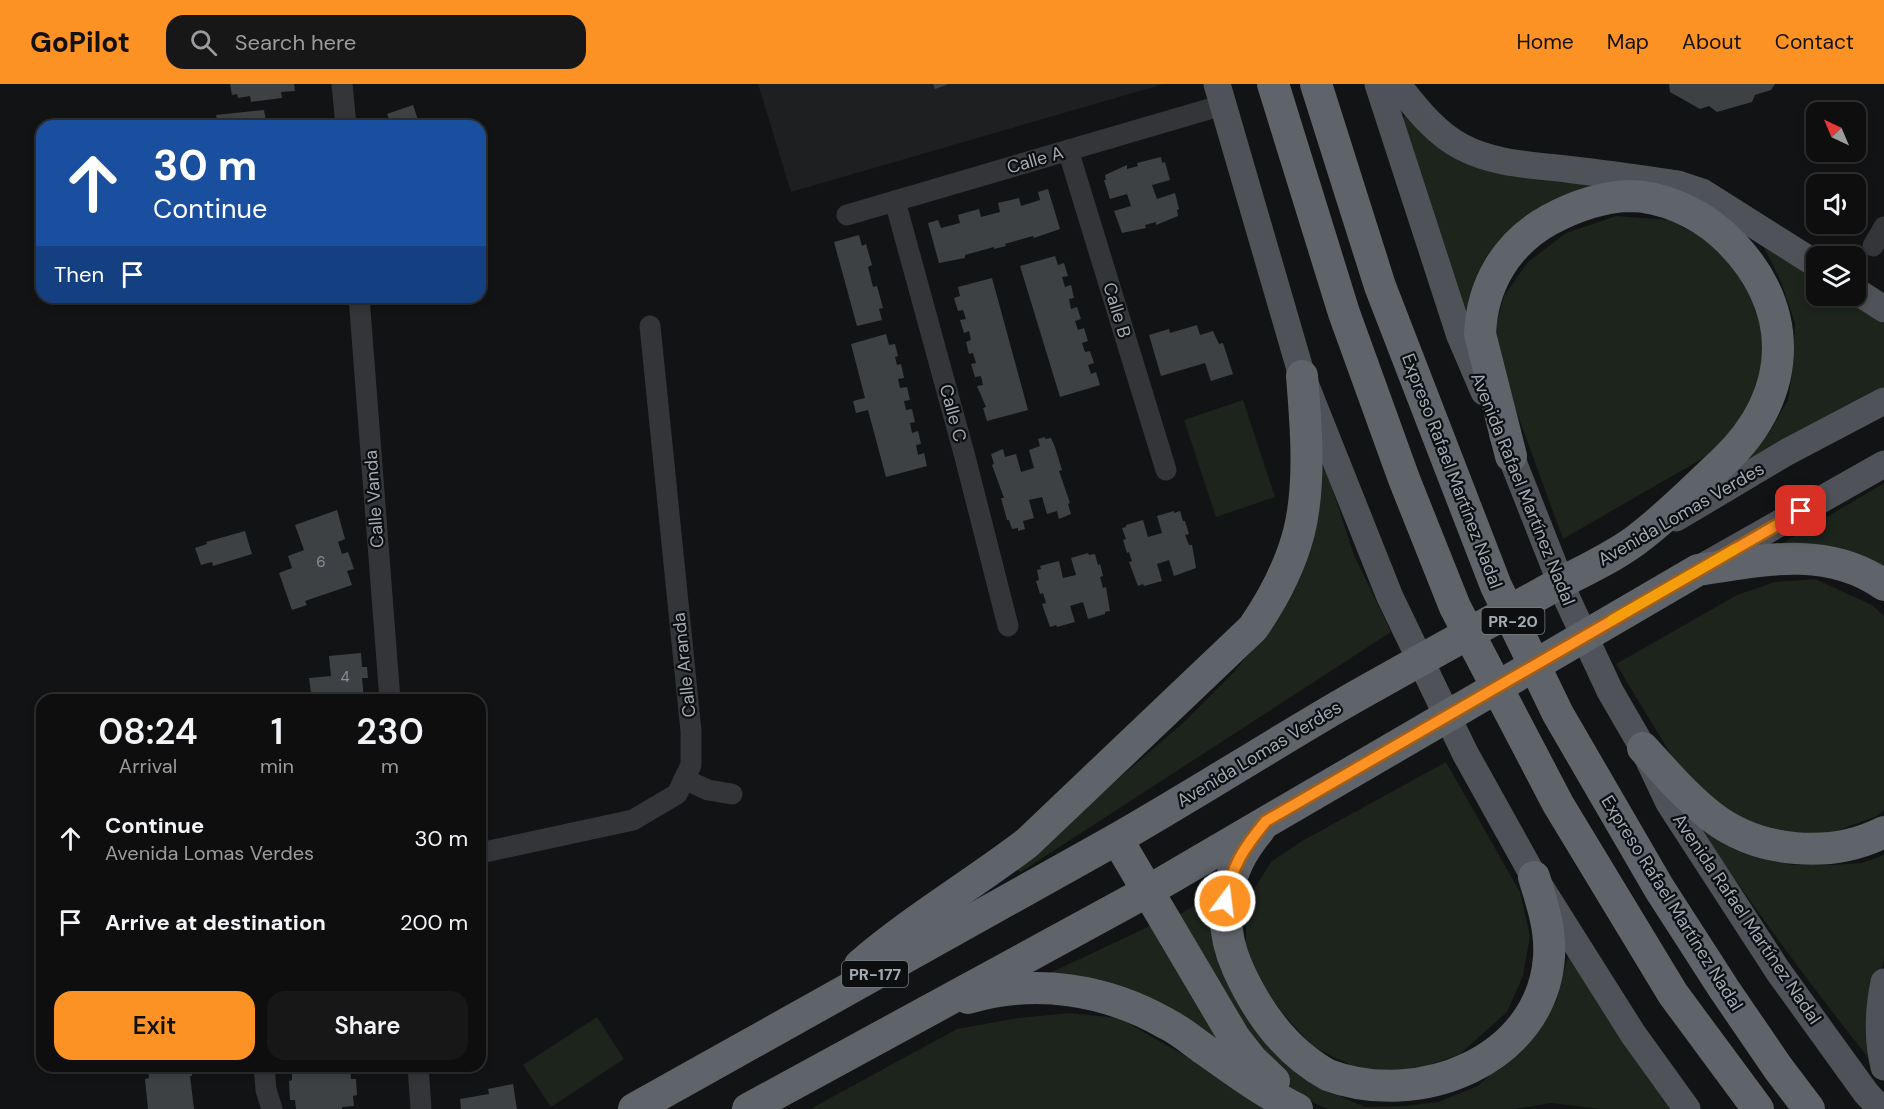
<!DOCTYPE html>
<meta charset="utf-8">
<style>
body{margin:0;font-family:"DM Sans",sans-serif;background:#171718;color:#f1f3f6;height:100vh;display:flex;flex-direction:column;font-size:22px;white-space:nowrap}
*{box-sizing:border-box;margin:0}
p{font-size:20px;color:#9b9c9e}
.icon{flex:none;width:33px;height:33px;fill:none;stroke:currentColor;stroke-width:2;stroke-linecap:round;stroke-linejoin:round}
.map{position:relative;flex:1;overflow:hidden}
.panel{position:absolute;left:36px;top:610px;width:450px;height:378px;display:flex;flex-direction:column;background:#0e0e0f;border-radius:18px;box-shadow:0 3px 9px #0003,0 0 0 2px #2e2e2f}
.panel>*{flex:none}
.banner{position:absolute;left:36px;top:36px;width:450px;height:183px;border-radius:18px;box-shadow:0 3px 9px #0003,0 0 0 2px #2e2e2f;background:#1a4fa0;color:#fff;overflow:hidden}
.needle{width:39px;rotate:316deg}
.tools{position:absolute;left:1806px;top:18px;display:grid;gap:12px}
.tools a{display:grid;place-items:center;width:60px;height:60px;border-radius:12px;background:#0e0e0f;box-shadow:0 3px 9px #0003,0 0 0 2px #2e2e2f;font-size:30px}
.pin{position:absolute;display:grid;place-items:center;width:51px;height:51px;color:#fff;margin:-26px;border-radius:12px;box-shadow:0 3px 9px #0006}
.me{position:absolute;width:66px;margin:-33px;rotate:15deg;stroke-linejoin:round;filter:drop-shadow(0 0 4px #0008)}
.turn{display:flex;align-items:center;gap:21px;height:126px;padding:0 18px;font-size:27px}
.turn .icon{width:78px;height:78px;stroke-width:2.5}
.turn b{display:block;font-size:42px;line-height:51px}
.then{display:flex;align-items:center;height:57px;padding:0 18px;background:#0003;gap:12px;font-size:22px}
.eta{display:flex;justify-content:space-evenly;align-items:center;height:102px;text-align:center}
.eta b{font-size:36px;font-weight:600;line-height:42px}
.button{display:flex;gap:12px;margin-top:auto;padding:12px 18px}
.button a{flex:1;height:69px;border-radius:18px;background:#fb9223;color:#111;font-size:24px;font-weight:600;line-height:69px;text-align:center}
.button a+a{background:#171718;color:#f1f3f6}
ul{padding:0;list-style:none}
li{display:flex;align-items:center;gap:18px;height:84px;padding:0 18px}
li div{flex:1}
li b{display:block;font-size:22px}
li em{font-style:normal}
header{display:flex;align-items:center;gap:36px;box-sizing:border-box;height:84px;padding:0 30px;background:#fb9223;color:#111}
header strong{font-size:28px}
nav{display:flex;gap:33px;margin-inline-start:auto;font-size:21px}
.search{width:420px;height:54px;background:#171718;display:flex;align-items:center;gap:15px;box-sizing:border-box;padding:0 21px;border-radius:18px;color:#9b9c9e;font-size:22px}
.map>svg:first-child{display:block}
.built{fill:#1e1f21}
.green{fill:#1c241c}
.building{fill:#3e4144}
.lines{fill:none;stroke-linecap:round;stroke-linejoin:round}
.minor{stroke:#333539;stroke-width:21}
.major{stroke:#4f5258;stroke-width:27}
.highway{stroke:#5f646b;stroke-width:32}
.route-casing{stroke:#a35f17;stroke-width:15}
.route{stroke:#fb9223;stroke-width:10}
.slow{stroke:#f59e0b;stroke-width:10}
.labels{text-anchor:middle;stroke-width:4.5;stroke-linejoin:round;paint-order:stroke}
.number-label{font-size:15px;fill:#8a9099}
.shield{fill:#0d0e0f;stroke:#767c83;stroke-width:1.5}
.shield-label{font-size:16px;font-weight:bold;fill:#a3abb5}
.street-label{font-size:18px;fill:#a3abb5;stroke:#0d0e0f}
</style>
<header>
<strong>GoPilot</strong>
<div class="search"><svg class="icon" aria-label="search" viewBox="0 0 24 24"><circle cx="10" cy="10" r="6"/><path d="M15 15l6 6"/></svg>Search here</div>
<nav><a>Home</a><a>Map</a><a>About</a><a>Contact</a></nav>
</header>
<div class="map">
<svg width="1884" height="1025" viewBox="0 0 1884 1025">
<rect width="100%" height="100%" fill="#121314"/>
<polygon class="built" points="758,0 1164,0 791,108"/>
<g class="green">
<polygon points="1409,31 1430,52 1614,104 1570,115 1468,242 1399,35"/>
<polygon points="1616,132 1670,136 1710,158 1743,191 1763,236 1765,274 1753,322 1719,365 1563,455 1495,269 1495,245 1504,212 1528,178 1566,149"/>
<polygon points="1762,159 1816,196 1816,212 1839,212 1884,240 1884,307 1734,386 1769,349 1788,316 1793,283 1795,239 1780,195"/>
<polygon points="1243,316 1275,413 1216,433 1184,336"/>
<polygon points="1323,376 1354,471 1391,548 1021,788 1017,786 1019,781 1184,638 1234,588 1272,542 1313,428"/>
<polygon points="1884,399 1884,483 1866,473 1826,461 1778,462"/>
<polygon points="1815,495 1872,521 1884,532 1884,726 1877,732 1831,749 1785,751 1751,745 1681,687 1616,580 1737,511 1775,498"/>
<polygon points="1446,678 1520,808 1530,852 1523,892 1507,928 1460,970 1407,989 1355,983 1313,963 1280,926 1246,876 1246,818 1271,778 1302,757"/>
<path d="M1681 717 1718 752 1761 774 1793 781H1832L1862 779 1884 771V875L1872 923 1870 976C1803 892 1741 806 1681 717Z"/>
<path d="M1214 810 1319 1003 1365 1023 1406 1022 1438 1018 1478 1002 1526 959 1556 918 1568 872 1639 978 1674 1025H1600L1551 1019 1514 1025H1328C1275 1006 1251 957 1223 912 1207 886 1191 859 1175 833Z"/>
<polygon points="1154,840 1243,980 1035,896"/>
<polygon points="1070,929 1119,934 1224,994 1263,1025 810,1025 957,945 1018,934"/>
<polygon points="597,933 624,975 551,1023 523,981"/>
</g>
<g class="building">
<polygon points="230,0 294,0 295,7 281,8 282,14 251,18 250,12 238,14 237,10 232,11"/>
<polygon points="933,0 949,0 935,5"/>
<polygon points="1669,0 1775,0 1771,6 1755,11 1752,18 1717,28 1709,22 1700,25 1670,8"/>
<polygon points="413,21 420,42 392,42 387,30"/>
<polygon points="264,26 267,42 219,42 216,31"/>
<polygon points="1161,73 1162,79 1165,78 1170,96 1152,101 1157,115 1175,109 1179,125 1177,126 1178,132 1156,141 1156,138 1145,141 1146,144 1122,149 1114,127 1131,122 1127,110 1110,115 1104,96 1106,96 1105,91 1127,81 1127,85 1138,82 1137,79"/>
<polygon points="1048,105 1060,145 1034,154 1033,152 1005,160 1006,162 994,165 994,163 965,171 965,174 939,179 928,139 938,136 941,144 960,139 958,131 968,128 979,125 981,133 1000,128 998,119 1019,114 1021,122 1040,116 1038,108"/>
<polygon points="859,151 862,162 866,160 872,181 868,183 873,203 877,202 883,224 879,225 882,236 857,242 834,158"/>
<polygon points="1055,172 1058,181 1064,179 1068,192 1062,193 1065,203 1071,201 1074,214 1069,215 1071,225 1077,223 1081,235 1075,237 1078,246 1084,244 1088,257 1082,259 1085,268 1090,267 1094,279 1088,281 1091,290 1096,288 1100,301 1060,313 1020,182"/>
<polygon points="992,194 1028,326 987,337 983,324 986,323 977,302 983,301 981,292 975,293 971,280 976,279 973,269 969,270 966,258 971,256 969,247 964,249 960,236 966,235 963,226 958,227 954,214 960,212 958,203"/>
<polygon points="1197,241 1200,251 1213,247 1219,260 1223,259 1233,290 1211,297 1205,279 1161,292 1149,251 1169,245 1170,249"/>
<polygon points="886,250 889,261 895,260 898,272 895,273 897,281 901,280 904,294 898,295 900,304 907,303 910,316 904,317 906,326 912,325 915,338 910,339 912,349 918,347 921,360 916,361 918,371 924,369 927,382 886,393 868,326 856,329 853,317 865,314 851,260"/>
<polygon points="1045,353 1045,355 1051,354 1055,363 1062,386 1059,387 1070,419 1068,420 1071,430 1059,435 1057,427 1047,430 1042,413 1029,416 1034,434 1023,437 1025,445 1018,447 1018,444 1012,445 1009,436 1007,436 1001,414 1004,414 992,381 994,380 991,370 1003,365 1005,373 1016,370 1021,388 1034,384 1029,366 1040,362 1038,355"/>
<polygon points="337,426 345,455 338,458 342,470 348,468 354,485 347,487 352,501 305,517 307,521 292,526 279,489 292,484 288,472 304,466 295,441"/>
<polygon points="1174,427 1174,429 1180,427 1183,437 1185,437 1189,450 1185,451 1189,461 1192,461 1196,484 1174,492 1169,476 1157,480 1162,497 1144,502 1143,500 1138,502 1129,478 1132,477 1129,468 1127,469 1123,456 1126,455 1122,444 1126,443 1126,441 1143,436 1148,453 1162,449 1157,432"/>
<polygon points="245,447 252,470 213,482 212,478 201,481 195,464 207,460 206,458"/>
<polygon points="1088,469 1089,471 1095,470 1098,481 1100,480 1103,492 1100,493 1103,504 1106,503 1110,527 1105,528 1105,530 1088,535 1083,518 1070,522 1075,538 1057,543 1056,541 1050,543 1042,520 1046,519 1043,509 1040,510 1036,497 1039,496 1037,486 1041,485 1040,482 1059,477 1063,494 1076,491 1071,474"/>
<polygon points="361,569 362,583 367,583 368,594 362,594 364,616 312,616 309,594 331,592 329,572"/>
<polygon points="148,982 192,982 192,992 190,992 194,1025 148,1025 145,995 149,994"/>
<polygon points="319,982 325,982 325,986 328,986 328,982 350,982 351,995 356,995 357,1011 353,1012 354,1022 342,1023 342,1025 296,1025 295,1016 290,1016 289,997 292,996 292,985 319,985"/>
<polygon points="513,1000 517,1025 461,1025 460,1015 489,1010 488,1005"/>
</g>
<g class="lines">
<g class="minor">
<polyline points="342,0 346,42"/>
<polyline points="1068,66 1166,386"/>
<polyline points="895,117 965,373 1008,542"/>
<polyline points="847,131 1223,21"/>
<polyline points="1873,162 1884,143"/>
<polyline points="359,213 390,616"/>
<polyline points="684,695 708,706 732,710"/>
<polyline points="480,769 633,736 677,710 691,681 691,647 650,242"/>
<polyline points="264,982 266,1006 272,1025"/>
<polyline points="418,982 421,1025"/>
</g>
<g class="major">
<polyline points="1217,0 1302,292 1390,513 1465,669 1534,793 1633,950 1687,1025"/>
<polyline points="1378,0 1460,252 1484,308"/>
<path d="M1397 0C1416 24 1435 49 1462 63 1496 81 1537 81 1574 86 1609 90 1643 95 1678 100L1702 108 1816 180"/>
<polyline points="1856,207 1884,225"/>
<polyline points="1503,352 1568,517 1610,607 1643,664 1669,719 1778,887 1866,1009 1881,1025"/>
<polyline points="1676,434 1787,368 1884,317"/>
<polyline points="1704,482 1884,380"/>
<path d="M1884 898C1878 927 1877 954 1884 983"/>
</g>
<g class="highway">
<polyline points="1273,0 1344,229 1404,395 1455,523 1558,720 1673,910 1758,1025"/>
<polyline points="1316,0 1380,202 1496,502 1558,630 1659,804 1724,905 1778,984 1809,1025"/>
<path d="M1643 664C1665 688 1686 713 1712 733 1759 769 1831 775 1884 748"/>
<path d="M1259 746C1224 787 1216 836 1238 885 1257 927 1286 968 1328 991 1418 1025 1542 977 1549 873 1551 845 1542 819 1534 793"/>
<polyline points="1117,755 1234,953 1252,976 1274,997"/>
<path d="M860 881C912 836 972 801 1027 759L1253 544C1273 515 1290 483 1299 448 1311 400 1306 341 1302 292"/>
<path d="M968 914C1035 894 1106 905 1167 940 1179 946 1190 955 1201 963 1232 985 1263 1008 1297 1025"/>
<path d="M634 1025C794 935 955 847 1115 756 1190 713 1264 666 1339 622 1409 582 1481 543 1551 504 1578 489 1617 472 1640 453 1669 431 1696 403 1723 378 1796 310 1797 218 1722 150 1698 129 1663 112 1629 112 1601 113 1573 123 1549 136 1506 160 1482 201 1480 250L1511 372"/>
<path d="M748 1025 1148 807 1698 486C1762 476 1827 461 1884 501"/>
</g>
</g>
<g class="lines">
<g class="route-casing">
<path id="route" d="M1225 817C1233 780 1243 765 1266 737L1801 427"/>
</g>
<use href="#route" class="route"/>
<polyline class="slow" points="1612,536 1735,465"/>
</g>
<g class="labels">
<g class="number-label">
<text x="321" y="483">6</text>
<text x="345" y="598">4</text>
</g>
<g class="shield">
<rect x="1481.5" y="524" width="63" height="26" rx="4.5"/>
<rect x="842" y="877" width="66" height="26" rx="4.5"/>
</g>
<g class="shield-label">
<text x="1513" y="543">PR-20</text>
<text x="875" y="896">PR-177</text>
</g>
<g class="street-label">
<text transform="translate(1035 76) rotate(-16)" y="6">Calle A</text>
<text transform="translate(1117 226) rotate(73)" y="6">Calle B</text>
<text transform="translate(953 329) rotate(75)" y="6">Calle C</text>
<text transform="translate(1452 387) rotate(69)" y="6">Expreso Rafael Martínez Nadal</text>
<text transform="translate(1523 405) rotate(68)" y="6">Avenida Rafael Martínez Nadal</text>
<text transform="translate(374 415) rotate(-94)" y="6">Calle Vanda</text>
<text transform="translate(1681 430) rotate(-30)" y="6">Avenida Lomas Verdes</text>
<text transform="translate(684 581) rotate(-96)" y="6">Calle Aranda</text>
<text transform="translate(1259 670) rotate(-31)" y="6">Avenida Lomas Verdes</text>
<text transform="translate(1672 819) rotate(58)" y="6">Expreso Rafael Martínez Nadal</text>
<text transform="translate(1747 835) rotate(56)" y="6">Avenida Rafael Martínez Nadal</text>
</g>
</g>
</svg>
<div class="tools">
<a><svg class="needle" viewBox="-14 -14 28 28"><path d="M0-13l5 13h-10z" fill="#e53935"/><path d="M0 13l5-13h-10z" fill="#9b9c9e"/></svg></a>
<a><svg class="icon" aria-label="sound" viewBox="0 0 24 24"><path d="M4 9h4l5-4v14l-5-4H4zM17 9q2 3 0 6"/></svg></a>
<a><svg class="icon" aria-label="layers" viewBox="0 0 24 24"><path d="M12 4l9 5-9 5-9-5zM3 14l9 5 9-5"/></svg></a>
</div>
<div class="pin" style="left:1801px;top:427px;background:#d93025"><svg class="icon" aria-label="arrive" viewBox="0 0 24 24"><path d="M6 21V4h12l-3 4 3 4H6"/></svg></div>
<svg class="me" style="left:1225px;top:817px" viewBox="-20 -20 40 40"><circle r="17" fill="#fb9223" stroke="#fff" stroke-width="3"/><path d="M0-11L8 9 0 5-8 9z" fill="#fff"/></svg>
<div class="banner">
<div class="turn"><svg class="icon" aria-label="ahead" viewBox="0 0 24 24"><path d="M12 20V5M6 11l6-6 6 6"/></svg><div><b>30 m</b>Continue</div></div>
<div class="then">Then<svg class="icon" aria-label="arrive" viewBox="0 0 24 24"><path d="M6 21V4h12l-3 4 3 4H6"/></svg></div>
</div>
<section class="panel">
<div class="eta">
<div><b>08:24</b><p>Arrival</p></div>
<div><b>1</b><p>min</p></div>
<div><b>230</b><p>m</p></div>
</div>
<ul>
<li><svg class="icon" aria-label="ahead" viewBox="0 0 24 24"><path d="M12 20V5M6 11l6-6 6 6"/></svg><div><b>Continue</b><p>Avenida Lomas Verdes</p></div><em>30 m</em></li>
<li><svg class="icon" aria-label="arrive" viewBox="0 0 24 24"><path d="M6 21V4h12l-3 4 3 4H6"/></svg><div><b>Arrive at destination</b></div><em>200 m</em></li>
</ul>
<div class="button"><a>Exit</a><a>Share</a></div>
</section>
</div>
